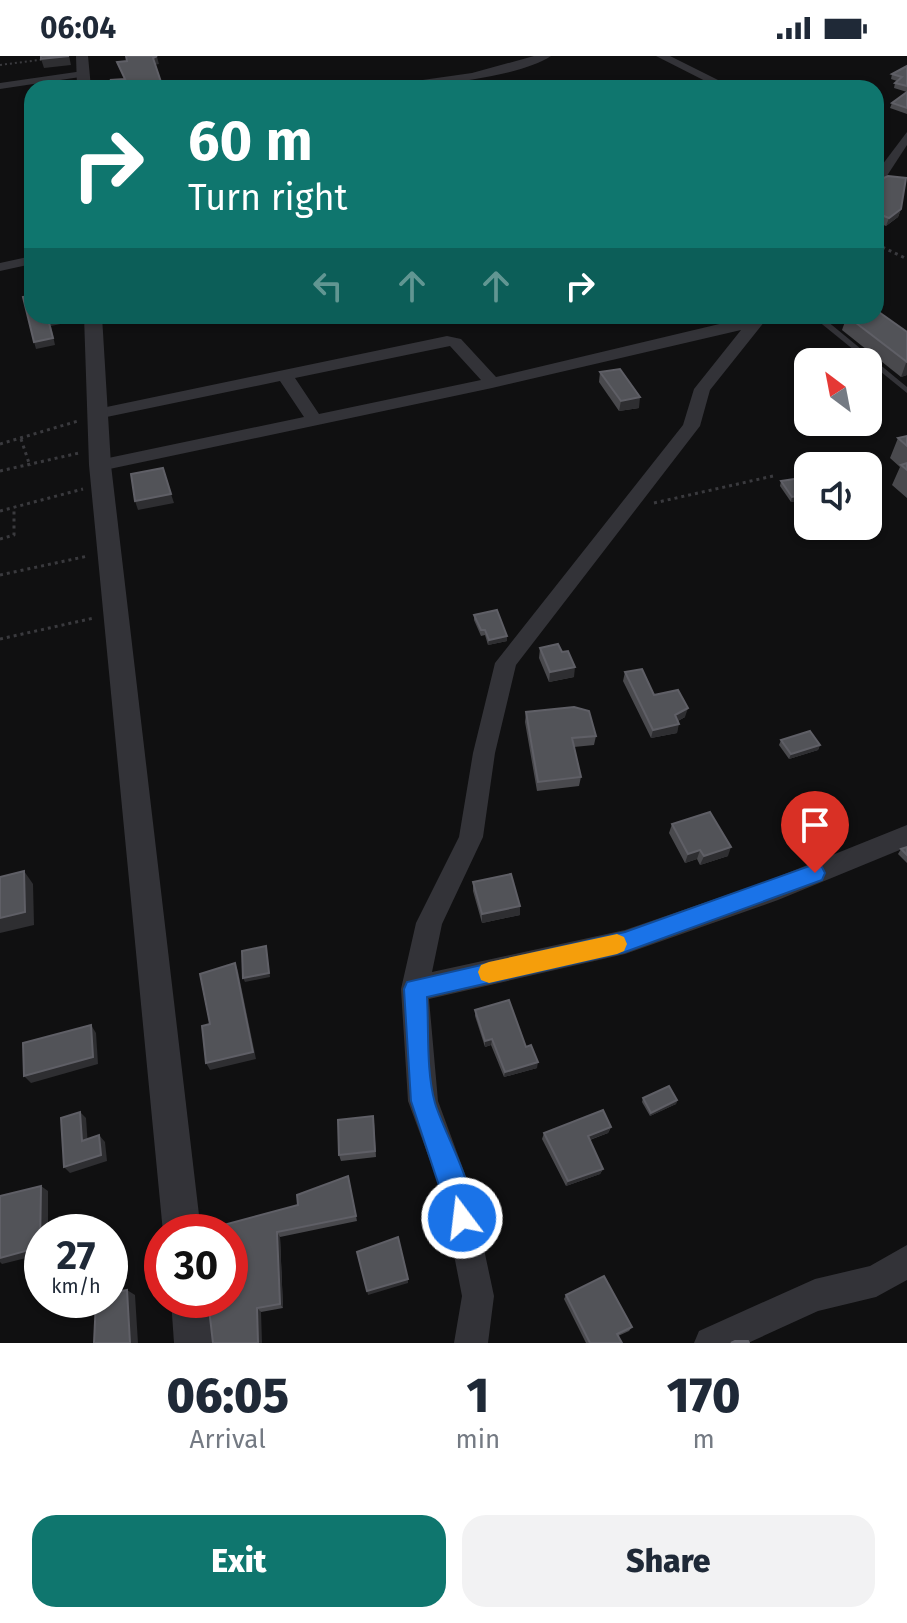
<!DOCTYPE html>
<style>
body{margin:0;font-family:"Fira Sans",sans-serif;background:#f2f2f3;color:#1f2937;height:100vh;display:flex;flex-direction:column;font-size:30px;white-space:nowrap}
*{box-sizing:border-box;margin:0}
p{font-size:26px;color:#747a83}
.icon{flex:none;width:44px;height:44px;fill:none;stroke:currentColor;stroke-width:2;stroke-linecap:round;stroke-linejoin:round}
.map{position:relative;height:1287px;overflow:hidden}
.details{display:flex;flex-direction:column;background:#fff;flex:1}
.details>*{flex:none}
.guide{position:absolute;left:24px;top:24px;width:860px;height:244px;border-radius:24px;box-shadow:0 2px 6px #0004;background:#0f766e;color:#fff;overflow:hidden}
.needle{width:52px;rotate:328deg}
.buttons{position:absolute;left:794px;top:292px;display:grid;gap:16px}
.buttons a{display:grid;place-items:center;width:88px;height:88px;border-radius:16px;background:#fff;box-shadow:0 2px 6px #0004;font-size:40px}
.speed{position:absolute;left:24px;top:1158px;display:flex;gap:16px;font-size:40px;font-weight:700;text-align:center}
.speed>*{display:grid;place-content:center;width:104px;height:104px;border-radius:50%;background:#fff;box-shadow:0 2px 6px #0004;line-height:1}
.speed small{font-size:20px;font-weight:400}
.speed .limit{border:12px solid #d22;background:#fff;color:#111}
.pin{position:absolute;display:grid;place-items:center;width:68px;height:68px;color:#fff;margin:-82px -34px;border-radius:50% 50% 50% 0;rotate:-45deg;box-shadow:0 0 8px #0007}
.pin .icon{rotate:45deg}
.me{position:absolute;width:88px;margin:-44px;rotate:345deg;stroke-linejoin:round;filter:drop-shadow(0 0 6px #0008)}
.turn{display:flex;align-items:center;gap:28px;height:168px;padding:0 32px;font-size:36px}
.turn .icon{width:104px;height:104px;stroke-width:2.5}
.turn b{display:block;font-size:56px;line-height:68px}
.lanes{display:flex;align-items:center;height:76px;padding:0 32px;background:#0003;justify-content:center;gap:40px;direction:ltr}
.lanes .off{opacity:.35}
.eta{display:flex;justify-content:space-evenly;align-items:center;height:136px;text-align:center}
.eta b{font-size:48px;font-weight:800;line-height:56px}
.primary-button{display:flex;gap:16px;margin-top:auto;padding:16px 32px}
.primary-button a{flex:1;height:92px;border-radius:24px;background:#0f766e;color:#fff;font-size:32px;font-weight:800;line-height:92px;text-align:center}
.primary-button a+a{background:#f2f2f3;color:#1f2937}
.status{display:flex;justify-content:space-between;align-items:center;height:56px;padding:0 40px;background:#fff;direction:ltr}
.status svg{height:22px;fill:currentColor}
.map>svg:first-child{display:block}
.lines{fill:none;stroke-linecap:round;stroke-linejoin:round}
.path-far1{stroke:#3a3a3e;stroke-width:2;stroke-dasharray:2 3;stroke-linecap:butt}
.path{stroke:#3a3a3e;stroke-width:3;stroke-dasharray:3 4;stroke-linecap:butt}
.service{fill:#333338;fill-rule:evenodd}
.minor{fill:#333338;fill-rule:evenodd}
.tertiary{fill:#333338;fill-rule:evenodd}
.wall{fill:#49494d}
.shaded-wall{fill:#2e2e31}
.building{fill:#525358;stroke:#5f5f66;stroke-width:2}
.route{fill:#1a73e8;stroke:#114b97;stroke-width:2}
.slow{fill:#f59e0b}
</style>
<div class="status"><b>06:04</b><svg viewBox="0 0 49 12"><path d="M0 12V9h3v3zM5 12V6h3v6zM10 12V3h3v9zM15 12V0h3v12zM26 1h20v11H26zM47 4h2v5h-2z"/></svg></div>
<div class="map">
<svg width="907" height="1287" viewBox="0 0 907 1287">
<rect width="100%" height="100%" fill="#101011"/>
<g class="lines">
<polyline class="path-far1" points="0,9 47,3"/>
<g class="path">
<polyline points="876,188 907,203"/>
<polyline points="21,383 30,410"/>
<polyline points="0,388 78,365"/>
<polyline points="0,415 79,397"/>
<polyline points="654,447 773,420"/>
<polyline points="0,455 83,433"/>
<polyline points="0,483 14,479 14,452"/>
<polyline points="0,519 88,500"/>
<polyline points="0,583 94,562"/>
</g>
<polygon class="service" points="812,260 821,260 907,331 907,337"/>
<g class="minor">
<path d="M534 0H551C515 24 411 32 366 32L472 17Z"/>
<polygon points="656,0 670,0 734,32 719,32"/>
<polygon points="83,15 87,20 0,33 0,27"/>
<polygon points="907,76 907,89 881,129 876,130 876,117"/>
<polygon points="32,200 32,208 0,215 0,207"/>
<path d="M753 260H769L710 334 700 370 516 609 495 697 483 781 442 868 432 916 625 874 765 826 907 769V791L778 844 625 898 429 943 438 1045 472 1137 494 1240 488 1287H454L462 1240 442 1137 408 1045 401 933 416 867 459 781 473 697 495 607 683 369 694 333 741 274 492 332 100 415 94 413V405L304 361 280 325 97 363 89 358 97 353 447 280 461 283 496 321ZM450 290 481 324 319 358 295 322Z"/>
<polygon points="907,1189 907,1224 876,1241 818,1255 748,1287 694,1287 699,1275 815,1223 870,1210"/>
</g>
<g class="tertiary">
<polygon points="76,0 88,0 91,32 77,32"/>
<polygon points="84,260 102,260 111,409 201,1176 163,1176 89,409"/>
<polygon points="171,1244 209,1244 214,1287 174,1287"/>
</g>
</g>
<g class="wall">
<polygon points="907,10 907,36 894,32 895,27 897,25 891,23 892,18"/>
<polygon points="907,36 907,58 890,52 892,47"/>
<polygon points="876,120 877,125 901,153 898,161 886,170 876,166"/>
<polygon points="847,260 907,276 907,319 901,321 842,274"/>
<polygon points="600,316 639,352 619,355 599,326"/>
<polygon points="907,380 907,442 892,429 900,411 890,402 898,382"/>
<polygon points="808,421 808,443 791,446 780,430 781,425"/>
<polygon points="474,559 507,580 507,585 488,589 485,579 481,580 474,564"/>
<polygon points="540,592 574,621 549,626 539,602"/>
<polygon points="625,616 685,661 678,665 677,677 651,682 623,625"/>
<polygon points="526,656 596,680 594,689 574,691 581,721 579,730 537,735 525,666"/>
<polygon points="781,684 820,689 818,694 789,703 779,689"/>
<polygon points="672,768 728,800 700,809 697,803 685,807 669,777"/>
<polygon points="907,791 907,807 898,798 901,793"/>
<polygon points="473,826 520,850 520,859 482,867 473,835"/>
<polygon points="475,954 526,991 537,1012 504,1021 491,989 485,991 475,960"/>
<polygon points="643,1042 677,1044 676,1048 650,1060 642,1046"/>
<polygon points="374,1066 376,1101 341,1105 339,1099"/>
<polygon points="611,1071 608,1077 590,1084 603,1113 600,1118 566,1130 542,1083 544,1077"/>
<polygon points="348,1120 357,1165 280,1181 283,1252 261,1256 230,1244 230,1176 298,1149"/>
<polygon points="566,1239 632,1271 629,1275 618,1280 622,1287 586,1287 564,1243"/>
</g>
<g class="shaded-wall">
<polygon points="69,0 71,9 44,12 41,3"/>
<polygon points="157,1 159,8 154,9 153,2"/>
<polygon points="901,153 898,161 886,170 889,162"/>
<polygon points="63,260 65,267 51,270 55,289 36,293 34,286 48,263"/>
<polygon points="907,306 907,319 901,321 906,307"/>
<polygon points="640,341 639,352 619,355 621,345"/>
<polygon points="171,438 174,447 138,454 135,445"/>
<polygon points="808,438 808,443 791,446 792,441"/>
<polygon points="507,580 507,585 488,589 489,584"/>
<polygon points="575,611 574,621 549,626 550,616"/>
<polygon points="688,652 685,661 672,668 675,659"/>
<polygon points="679,668 677,677 651,682 653,674"/>
<polygon points="820,689 818,694 789,703 791,698"/>
<polygon points="731,791 728,800 700,809 704,800"/>
<polygon points="700,794 697,803 685,807 688,798"/>
<polygon points="24,815 33,828 34,869 0,877 0,862"/>
<polygon points="520,850 520,859 482,867 482,858"/>
<polygon points="266,890 270,921 245,926 243,922"/>
<polygon points="235,907 238,915 256,1003 210,1014 206,1007"/>
<polygon points="91,969 96,977 98,1008 31,1027 24,1020"/>
<polygon points="492,983 491,989 485,991 485,985"/>
<polygon points="538,1006 537,1012 504,1021 505,1016"/>
<polygon points="677,1044 676,1048 650,1060 651,1057"/>
<polygon points="80,1056 86,1062 88,1091 82,1085"/>
<polygon points="611,1071 608,1077 586,1085 588,1080"/>
<polygon points="99,1079 105,1086 107,1105 70,1117 64,1111"/>
<polygon points="603,1113 600,1118 566,1130 568,1125"/>
<polygon points="41,1130 48,1135 48,1176 42,1176 42,1198 2,1208 0,1206 0,1202"/>
<polygon points="277,1176 280,1181 283,1252 280,1248"/>
<polygon points="408,1223 408,1227 368,1239 367,1235"/>
<polygon points="127,1234 135,1239 138,1287 130,1287"/>
<polygon points="257,1252 261,1256 262,1287 258,1287"/>
</g>
<g class="building">
<polygon points="41,0 69,0 41,3"/>
<polygon points="126,0 157,0 153,2 163,32 114,32 111,24 125,23 117,6 127,5"/>
<polygon points="907,10 907,30 895,27 902,21 892,18"/>
<polygon points="907,36 907,52 892,47"/>
<polygon points="876,120 877,125 888,120 906,122 901,153 889,162 876,157"/>
<polygon points="27,182 32,182 32,199"/>
<polygon points="32,201 32,260 62,260 48,263 53,282 34,286 23,241 28,240 27,205"/>
<polygon points="876,254 907,276 907,306 847,260 876,260"/>
<polygon points="620,313 640,341 621,345 600,316"/>
<polygon points="907,380 907,390 898,382"/>
<polygon points="907,407 907,414 901,409"/>
<polygon points="163,412 171,438 135,445 131,418"/>
<polygon points="808,421 808,438 792,441 781,425"/>
<polygon points="497,554 507,580 489,584 485,574 481,574 474,559"/>
<polygon points="558,588 562,596 568,595 575,611 550,616 540,592"/>
<polygon points="642,613 654,639 678,634 688,652 675,659 679,668 653,674 625,616"/>
<polygon points="574,651 589,655 596,680 572,682 581,721 538,726 526,656"/>
<polygon points="810,675 820,689 791,698 781,684"/>
<polygon points="710,756 731,791 704,800 700,794 688,798 672,768"/>
<polygon points="907,791 907,799 901,793"/>
<polygon points="24,815 25,856 0,862 0,821"/>
<polygon points="511,818 520,850 482,858 473,826"/>
<polygon points="266,890 269,917 243,922 242,895"/>
<polygon points="235,907 253,996 206,1007 202,970 210,968 200,918"/>
<polygon points="509,944 526,991 531,989 538,1006 505,1016 492,983 485,985 475,954"/>
<polygon points="91,969 93,1001 24,1020 23,987"/>
<polygon points="669,1030 677,1044 651,1057 643,1042"/>
<polygon points="603,1054 611,1071 588,1080 603,1113 568,1125 544,1077"/>
<polygon points="80,1056 82,1085 99,1079 101,1099 64,1111 61,1062"/>
<polygon points="373,1060 375,1095 339,1099 338,1064"/>
<polygon points="348,1120 356,1160 277,1176 280,1248 257,1252 258,1287 213,1287 208,1244 230,1244 230,1176 216,1176 216,1171 298,1149 297,1139"/>
<polygon points="41,1130 40,1191 0,1202 0,1140"/>
<polygon points="398,1181 408,1223 367,1235 357,1196"/>
<polygon points="604,1220 632,1271 617,1278 622,1287 590,1287 566,1239"/>
<polygon points="127,1234 130,1287 94,1287 96,1244 110,1244 110,1237"/>
<polygon points="735,1285 748,1285 749,1287 731,1287"/>
</g>
<path class="route" d="M815 808 822 811 825 817 822 824 625 896 427 941C429 975 426 1015 435 1047 444 1078 483 1142 471 1172L462 1175 453 1172 411 1045 404 933 407 926 625 876Z"/>
<polygon class="slow" points="617,878 624,881 627,888 624,895 617,898 489,927 481,924 478,916 481,909 489,906"/>
</svg>
<div class="buttons">
<a><svg class="needle" viewBox="-14 -14 28 28"><path d="M0-13l5 13h-10z" fill="#e53935"/><path d="M0 13l5-13h-10z" fill="#747a83"/></svg></a>
<a><svg class="icon" aria-label="sound" viewBox="0 0 24 24"><path d="M4 9h4l5-4v14l-5-4H4zM17 9q2 3 0 6"/></svg></a>
</div>
<div class="speed"><div>27<small>km/h</small></div><div class="limit">30</div></div>
<div class="pin" style="left:815px;top:817px;background:#d93025"><svg class="icon" aria-label="arrive" viewBox="0 0 24 24"><path d="M6 21V4h12l-3 4 3 4H6"/></svg></div>
<svg class="me" style="left:462px;top:1162px" viewBox="-20 -20 40 40"><circle r="17" fill="#1a73e8" stroke="#fff" stroke-width="3"/><path d="M0-11L8 9 0 5-8 9z" fill="#fff"/></svg>
<div class="guide">
<div class="turn"><svg class="icon" aria-label="right" viewBox="0 0 24 24"><path d="M7 20v-9h11M14 6l5 5-5 5"/></svg><div><b>60 m</b>Turn right</div></div>
<div class="lanes"><svg class="icon off" aria-label="left" viewBox="0 0 24 24"><path d="M17 20v-9H6M10 6l-5 5 5 5"/></svg><svg class="icon off" aria-label="ahead" viewBox="0 0 24 24"><path d="M12 20V5M6 11l6-6 6 6"/></svg><svg class="icon off" aria-label="ahead" viewBox="0 0 24 24"><path d="M12 20V5M6 11l6-6 6 6"/></svg><svg class="icon" aria-label="right" viewBox="0 0 24 24"><path d="M7 20v-9h11M14 6l5 5-5 5"/></svg></div>
</div>
</div>
<section class="details">
<div class="eta">
<div><b>06:05</b><p>Arrival</p></div>
<div><b>1</b><p>min</p></div>
<div><b>170</b><p>m</p></div>
</div>
<div class="primary-button"><a>Exit</a><a>Share</a></div>
</section>
